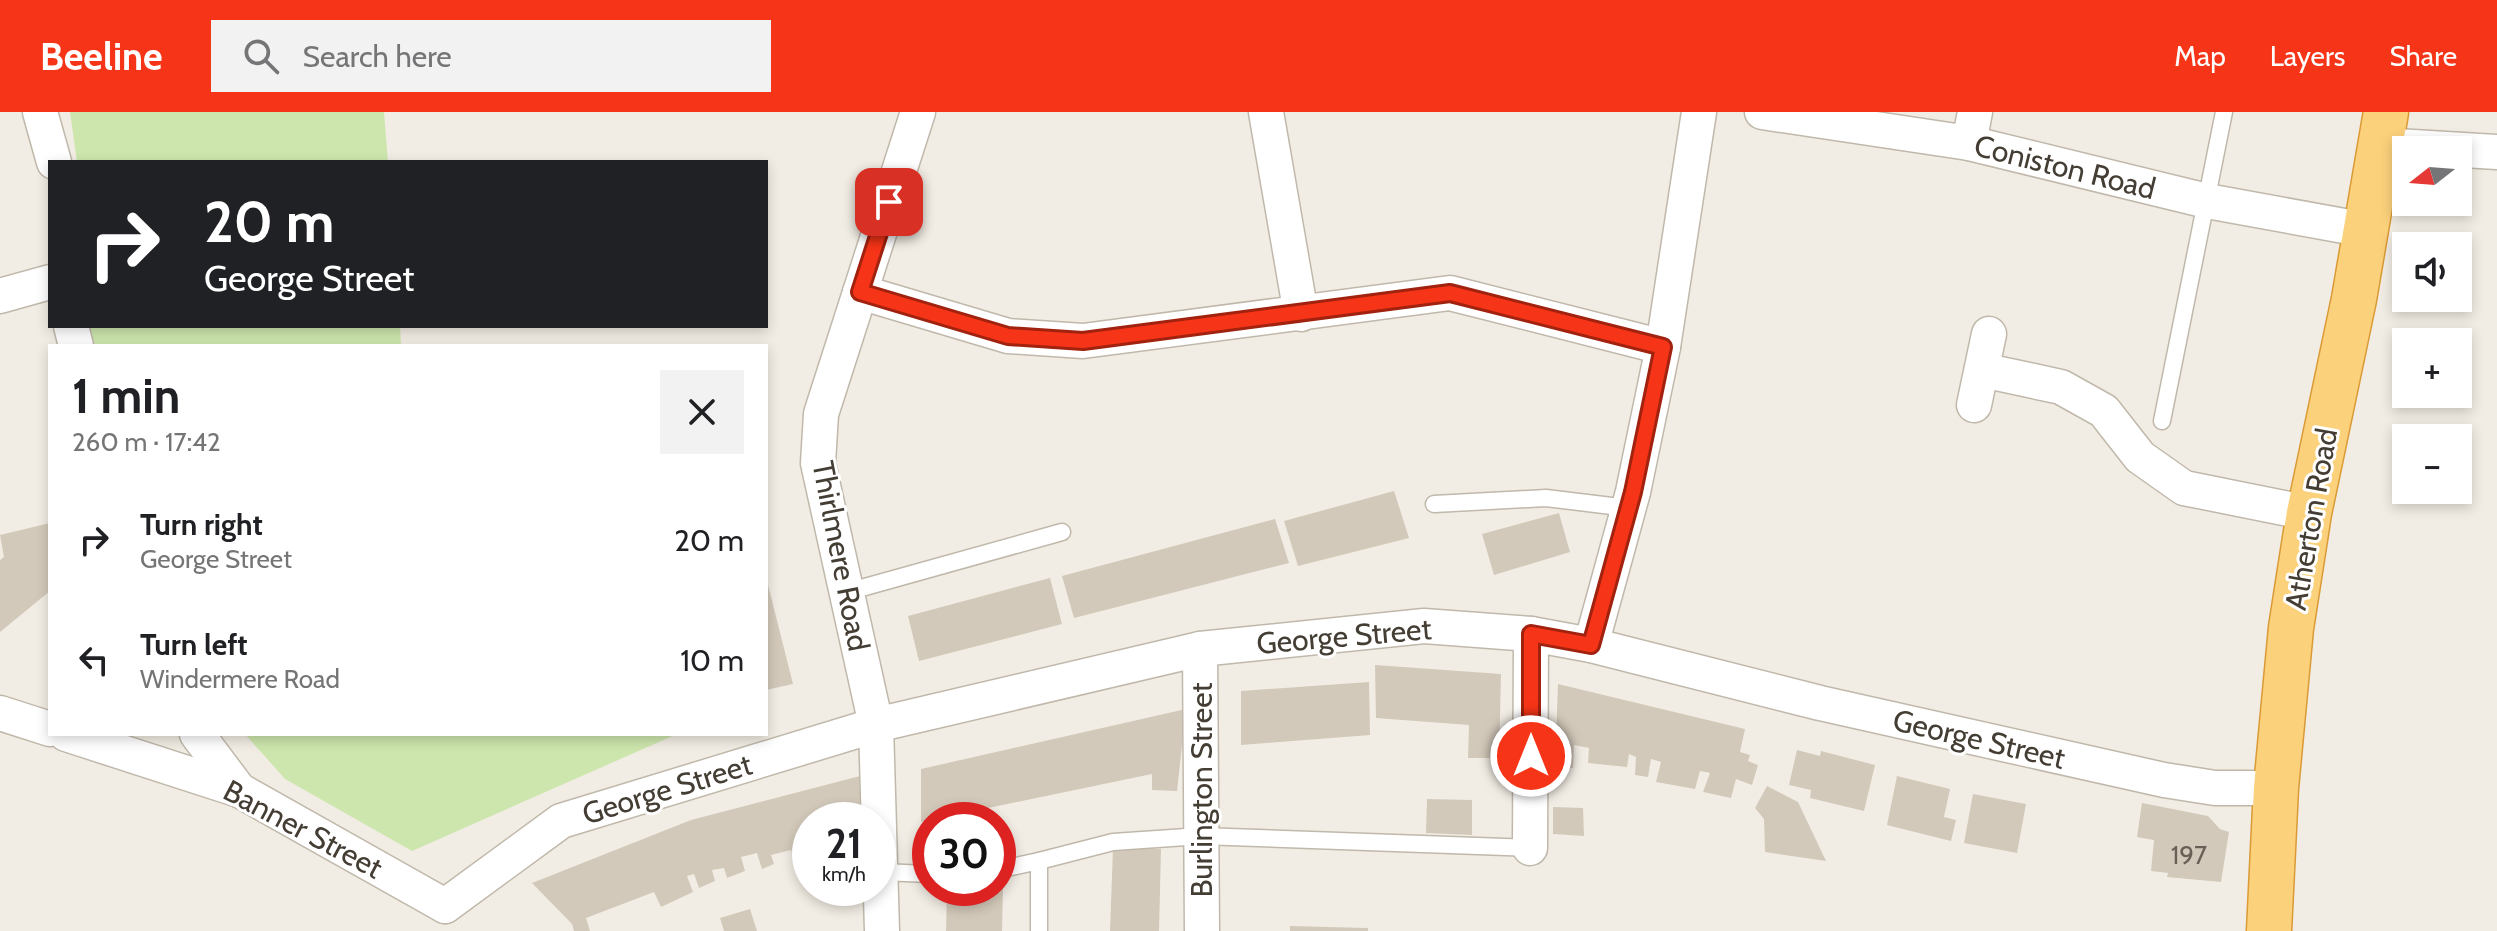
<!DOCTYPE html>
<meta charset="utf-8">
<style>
body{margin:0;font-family:Cabin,sans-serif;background:#f2f2f2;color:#202124;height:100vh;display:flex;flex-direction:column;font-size:30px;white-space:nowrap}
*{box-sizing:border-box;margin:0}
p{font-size:26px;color:#757577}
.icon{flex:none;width:44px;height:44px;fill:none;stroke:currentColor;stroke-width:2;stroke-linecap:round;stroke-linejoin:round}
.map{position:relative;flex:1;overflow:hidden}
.sheet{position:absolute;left:48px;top:232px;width:720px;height:392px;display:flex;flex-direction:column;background:#fff;border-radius:0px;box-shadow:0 4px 12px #0003}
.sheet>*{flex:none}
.banner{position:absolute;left:48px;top:48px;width:720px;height:168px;border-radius:0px;box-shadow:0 4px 12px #0003;background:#202124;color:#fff;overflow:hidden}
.needle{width:52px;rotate:253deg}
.buttons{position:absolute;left:2392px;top:24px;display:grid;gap:16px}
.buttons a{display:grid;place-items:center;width:80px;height:80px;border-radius:0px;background:#fff;box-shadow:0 4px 12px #0003;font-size:40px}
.speed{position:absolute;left:792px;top:690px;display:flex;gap:16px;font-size:40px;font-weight:700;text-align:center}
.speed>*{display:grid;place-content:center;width:104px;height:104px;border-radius:50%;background:#fff;box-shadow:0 4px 12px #0003;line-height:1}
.speed small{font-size:20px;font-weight:400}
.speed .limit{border:12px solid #d22;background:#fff;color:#111}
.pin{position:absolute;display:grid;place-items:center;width:68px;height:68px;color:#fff;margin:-34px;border-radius:16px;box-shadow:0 4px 12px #0006}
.me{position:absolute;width:88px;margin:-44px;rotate:0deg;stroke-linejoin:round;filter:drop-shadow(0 0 6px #0008)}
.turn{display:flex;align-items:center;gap:28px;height:168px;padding:0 24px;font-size:36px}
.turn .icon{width:104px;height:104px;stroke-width:2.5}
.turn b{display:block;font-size:56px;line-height:68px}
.round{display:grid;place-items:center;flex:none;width:84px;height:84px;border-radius:0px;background:#f2f2f2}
.summary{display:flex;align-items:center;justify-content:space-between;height:136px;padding:0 24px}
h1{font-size:48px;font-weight:700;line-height:60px}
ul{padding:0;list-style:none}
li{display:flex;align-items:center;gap:24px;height:120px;padding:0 24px}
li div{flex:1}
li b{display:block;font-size:30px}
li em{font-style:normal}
header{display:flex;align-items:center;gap:48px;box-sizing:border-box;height:112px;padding:0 40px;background:#f63417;color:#fff}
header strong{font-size:38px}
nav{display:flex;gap:44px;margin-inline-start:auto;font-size:28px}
.search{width:560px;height:72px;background:#f2f2f2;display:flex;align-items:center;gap:20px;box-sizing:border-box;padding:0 28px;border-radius:0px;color:#757577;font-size:30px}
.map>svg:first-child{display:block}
</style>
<header>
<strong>Beeline</strong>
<div class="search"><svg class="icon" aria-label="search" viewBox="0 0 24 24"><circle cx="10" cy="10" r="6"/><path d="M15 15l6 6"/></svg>Search here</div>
<nav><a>Map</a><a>Layers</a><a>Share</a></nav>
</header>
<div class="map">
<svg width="2497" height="819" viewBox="0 0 2497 819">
<rect width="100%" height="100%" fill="#f2ede4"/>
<g fill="#cde6ad">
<polygon points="70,0 384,0 388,50 77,50"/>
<polygon points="90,214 400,214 401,234 95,234"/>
<polygon points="245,622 677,622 412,739 285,667"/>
</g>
<g fill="#d3c9ba">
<polygon points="1394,379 1409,426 1298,454 1284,409"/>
<polygon points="1559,401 1570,440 1494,463 1482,422"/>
<polygon points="1275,407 1289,451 1074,506 1062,464"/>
<polygon points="50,411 50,479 0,520 0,448 4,445 0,423"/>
<polygon points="1050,466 1062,512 919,549 908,504"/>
<polygon points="767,469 793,572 766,578 766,470"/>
<polygon points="1375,553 1501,562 1499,646 1468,646 1469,613 1376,606"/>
<polygon points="1369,570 1370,623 1241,633 1241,579"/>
<polygon points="1558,572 1745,617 1740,640 1750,643 1748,649 1758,653 1752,673 1736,667 1731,686 1703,680 1710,661 1700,659 1695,677 1656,670 1661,650 1651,647 1648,665 1635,663 1636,645 1629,642 1627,655 1588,651 1589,636 1574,633 1573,656 1555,655"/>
<polygon points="1186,597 1177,679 1152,678 1152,662 921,710 921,657"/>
<polygon points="1797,638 1820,644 1821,639 1875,653 1864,699 1810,686 1811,678 1789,673"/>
<polygon points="860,664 862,708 810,708 810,731 806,732 810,746 795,749 791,738 771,743 774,752 762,757 757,741 741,745 745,759 727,766 724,756 712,758 715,769 699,776 694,762 687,764 693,780 661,795 654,780 586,806 590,819 574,819 572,812 532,771 691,708"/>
<polygon points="1897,664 1950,677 1944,705 1956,708 1951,729 1887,713"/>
<polygon points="1767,674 1798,690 1826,749 1765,740 1764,707 1755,696"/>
<polygon points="1973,682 2026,692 2017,741 1964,731"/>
<polygon points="1427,687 1472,688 1472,723 1426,721"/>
<polygon points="2142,691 2208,704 2220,717 2229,720 2221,770 2167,765 2168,761 2151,759 2154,728 2137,725"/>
<polygon points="1553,695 1583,696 1584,724 1553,722"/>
<polygon points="1113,736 1161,737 1159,819 1110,819"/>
<polygon points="947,776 1003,776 1002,819 946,819"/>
<polygon points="750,797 757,819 724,819 720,806"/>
<polygon points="1290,814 1368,816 1368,819 1290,819"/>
</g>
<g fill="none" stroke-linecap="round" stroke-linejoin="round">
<g stroke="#c0b8aa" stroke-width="19">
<g id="service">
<polyline points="2162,309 2224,0"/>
<polyline points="1434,392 1546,386 1628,396"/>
<polyline points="847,480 1062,420"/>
<polyline points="1039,749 1113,730 1201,724 1530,736"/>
<polyline points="998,758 1039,749 1039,819"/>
<polyline points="880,760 930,762"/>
</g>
</g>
<g stroke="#c0b8aa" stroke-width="37">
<g id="minor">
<polyline points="40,0 54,50"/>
<polyline points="1266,0 1301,202"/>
<polyline points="1762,0 1969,31 2207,89 2366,118"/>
<polyline points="1969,31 1975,0"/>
<polyline points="2380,33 2497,40"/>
<polyline points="860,180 1008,224 1083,229 1450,181 1663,235"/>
<polyline points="0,184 50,170"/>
<polyline points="71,214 76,234"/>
<polyline points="1982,258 2061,275 2104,299 2140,345 2184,376 2309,401"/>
<polyline points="1974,293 1989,222"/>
<polyline points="1591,533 1633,380 1663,235 1699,0"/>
<polyline points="1200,537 1202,819"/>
<polyline points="0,601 50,617"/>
<polyline points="66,622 239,678 445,794"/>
<polyline points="197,622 239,678"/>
<polyline points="1530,736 1531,522"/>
<polyline points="445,794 561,709 876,613 1200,537 1424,514 1531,522 1591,533 1820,591 2164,668 2215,676 2276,676"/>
<polyline points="882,819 876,613 818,351 821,302 918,0"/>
</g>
</g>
<g stroke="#da9a36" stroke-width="47">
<polyline id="trunk" points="2269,819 2276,676 2291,516 2309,401 2354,187 2386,0"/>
</g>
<use href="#service" stroke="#fff" stroke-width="16"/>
<use href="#minor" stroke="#fff" stroke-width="34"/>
<use href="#trunk" stroke="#fcd17c" stroke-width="44"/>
</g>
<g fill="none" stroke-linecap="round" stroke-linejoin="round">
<g stroke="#a0220f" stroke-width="20">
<polyline id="route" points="889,90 860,180 1008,224 1083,229 1450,181 1663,235 1633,380 1591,533 1531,522 1531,644"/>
</g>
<use href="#route" stroke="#f63417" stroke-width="14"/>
</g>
<g text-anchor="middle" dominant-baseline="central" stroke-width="6" stroke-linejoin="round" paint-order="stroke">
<g font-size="26" fill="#686056">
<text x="2189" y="743">197</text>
</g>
<g font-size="30" fill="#443d34" stroke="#fff">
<text transform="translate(2065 55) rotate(14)">Coniston Road</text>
<text transform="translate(2311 407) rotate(-80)">Atherton Road</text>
<text transform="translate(841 444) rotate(79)">Thirlmere Road</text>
<text transform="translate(1344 524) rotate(-5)">George Street</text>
<text transform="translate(1979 627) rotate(13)">George Street</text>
<text transform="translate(667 677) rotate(-17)">George Street</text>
<text transform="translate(1201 678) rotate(-90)">Burlington Street</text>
<text transform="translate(303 717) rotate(28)">Banner Street</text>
</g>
</g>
</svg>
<div class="buttons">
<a><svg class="needle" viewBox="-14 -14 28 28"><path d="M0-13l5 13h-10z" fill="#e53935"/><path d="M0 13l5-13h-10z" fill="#757577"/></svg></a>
<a><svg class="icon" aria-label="sound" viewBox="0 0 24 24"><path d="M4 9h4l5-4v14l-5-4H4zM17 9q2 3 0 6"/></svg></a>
<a>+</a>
<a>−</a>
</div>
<div class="speed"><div>21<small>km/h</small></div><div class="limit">30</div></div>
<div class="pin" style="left:889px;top:90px;background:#d93025"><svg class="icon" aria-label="arrive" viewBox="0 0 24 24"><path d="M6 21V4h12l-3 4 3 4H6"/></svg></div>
<svg class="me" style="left:1531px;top:644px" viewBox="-20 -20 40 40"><circle r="17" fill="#f63417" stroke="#fff" stroke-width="3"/><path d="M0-11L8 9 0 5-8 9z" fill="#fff"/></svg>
<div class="banner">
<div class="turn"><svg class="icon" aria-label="right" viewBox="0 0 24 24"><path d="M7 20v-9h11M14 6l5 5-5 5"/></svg><div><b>20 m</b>George Street</div></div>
</div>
<section class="sheet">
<div class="summary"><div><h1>1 min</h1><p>260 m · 17:42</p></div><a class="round"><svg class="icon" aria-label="close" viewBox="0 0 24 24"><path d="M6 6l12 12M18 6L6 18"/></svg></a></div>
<ul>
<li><svg class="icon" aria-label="right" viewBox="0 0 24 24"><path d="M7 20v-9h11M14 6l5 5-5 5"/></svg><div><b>Turn right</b><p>George Street</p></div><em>20 m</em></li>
<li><svg class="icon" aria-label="left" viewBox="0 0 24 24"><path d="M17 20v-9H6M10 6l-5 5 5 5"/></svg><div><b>Turn left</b><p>Windermere Road</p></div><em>10 m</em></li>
</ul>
</section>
</div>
